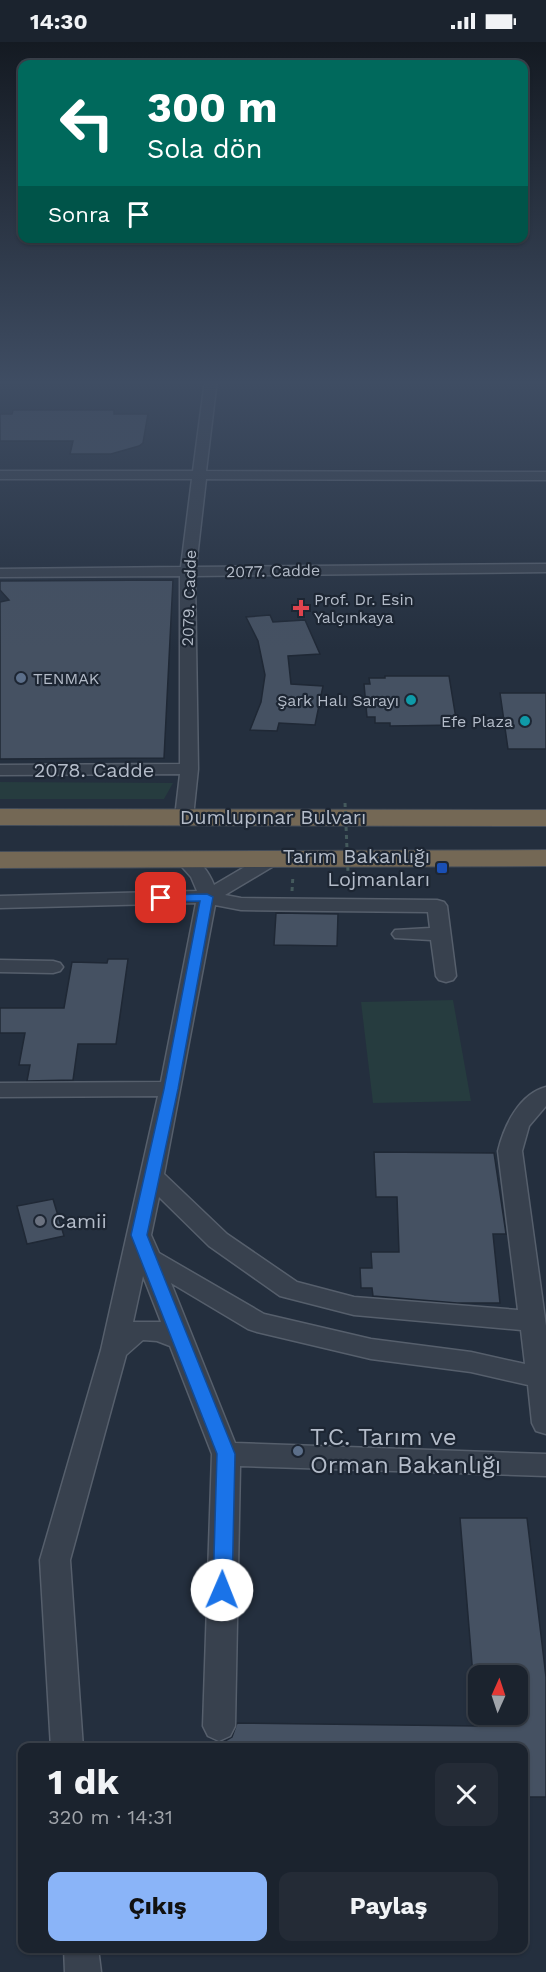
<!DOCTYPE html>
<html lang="tr">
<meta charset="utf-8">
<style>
body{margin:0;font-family:"Work Sans",sans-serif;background:#242b36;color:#f1f3f6;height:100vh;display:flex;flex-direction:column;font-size:22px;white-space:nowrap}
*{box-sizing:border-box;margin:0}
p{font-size:20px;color:#a0a4aa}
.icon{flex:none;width:33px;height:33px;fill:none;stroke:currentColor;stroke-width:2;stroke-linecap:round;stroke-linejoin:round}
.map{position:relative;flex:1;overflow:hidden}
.panel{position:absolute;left:18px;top:1701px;width:510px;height:210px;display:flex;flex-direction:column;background:#1b232e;border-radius:12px;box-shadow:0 2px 4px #0004,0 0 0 2px #39404a}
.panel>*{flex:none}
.hud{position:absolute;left:18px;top:18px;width:510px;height:183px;border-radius:12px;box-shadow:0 2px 4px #0004,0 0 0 2px #39404a;background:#00695c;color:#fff;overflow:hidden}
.needle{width:39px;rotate:3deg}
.buttons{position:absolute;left:468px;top:1623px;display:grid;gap:12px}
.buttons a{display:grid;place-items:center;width:60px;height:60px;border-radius:12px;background:#1b232e;box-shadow:0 2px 4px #0004,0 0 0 2px #39404a;font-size:30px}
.pin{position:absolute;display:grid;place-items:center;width:51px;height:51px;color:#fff;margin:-26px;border-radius:12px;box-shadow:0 3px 9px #0006}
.me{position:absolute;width:66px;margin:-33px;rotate:1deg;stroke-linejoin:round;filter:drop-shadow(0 0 4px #0008)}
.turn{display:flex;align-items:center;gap:21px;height:126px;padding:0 30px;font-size:27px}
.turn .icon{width:78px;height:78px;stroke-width:2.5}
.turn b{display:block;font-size:42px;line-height:51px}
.then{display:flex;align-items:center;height:57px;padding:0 30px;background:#0003;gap:12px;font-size:22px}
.round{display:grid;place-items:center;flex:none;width:63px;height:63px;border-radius:12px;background:#242b36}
.headline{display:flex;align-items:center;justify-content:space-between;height:102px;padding:0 30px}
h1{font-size:36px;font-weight:700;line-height:45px}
.cta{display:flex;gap:12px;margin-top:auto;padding:12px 30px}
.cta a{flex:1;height:69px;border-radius:12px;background:#8ab4f8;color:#111;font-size:24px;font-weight:700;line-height:69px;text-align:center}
.cta a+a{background:#242b36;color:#f1f3f6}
.status{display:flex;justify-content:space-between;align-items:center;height:42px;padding:0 30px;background:#1b232e;direction:ltr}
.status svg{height:16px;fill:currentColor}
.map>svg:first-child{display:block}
</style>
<div class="status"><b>14:30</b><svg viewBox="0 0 49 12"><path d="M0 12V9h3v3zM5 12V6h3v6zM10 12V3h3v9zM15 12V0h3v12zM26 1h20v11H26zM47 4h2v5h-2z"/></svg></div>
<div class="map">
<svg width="546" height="1930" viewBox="0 0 546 1930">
<rect width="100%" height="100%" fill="#242f3e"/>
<g fill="#263c3f">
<polygon points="0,740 173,741 164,757 0,757"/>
<polygon points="453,958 471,1059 373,1061 361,960"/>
</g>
<g fill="#455162" stroke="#1f2835" stroke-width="1.5">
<polygon points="13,368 114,368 114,372 148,372 143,401 139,404 111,412 70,412 73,399 0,399 0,372 12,372"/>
<polygon points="173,538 164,716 0,717 0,560 9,558 0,548 0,539"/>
<polygon points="270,573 273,580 305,578 320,612 288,614 291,642 323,644 315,683 279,681 277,689 250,688 261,660 265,633 258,599 246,575"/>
<polygon points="385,634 449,634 457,683 390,684 390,681 375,681 375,675 367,675 364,642 370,642 369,636 385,636"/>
<polygon points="500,651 546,651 546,707 508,707"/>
<polygon points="276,871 338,872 337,904 274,903"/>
<polygon points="108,917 128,917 116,1002 78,1002 73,1038 27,1039 30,1023 19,1023 25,991 0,991 0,966 64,966 72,920 107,921"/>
<polygon points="374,1110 494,1111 506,1192 493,1192 500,1261 457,1261 373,1254 372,1246 361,1246 360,1226 372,1226 371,1210 399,1210 397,1155 376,1155"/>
<polygon points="53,1157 64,1194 27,1202 17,1164"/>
<polygon points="460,1476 527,1476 546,1635 546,1755 524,1755 524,1706 225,1706 225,1699 232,1695 237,1681 477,1684 476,1672 518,1672 518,1634 473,1634"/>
</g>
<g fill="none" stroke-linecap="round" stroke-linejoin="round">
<g stroke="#565f6c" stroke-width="3">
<g id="minor">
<polygon points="205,338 217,338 206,429 546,430 546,438 206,437 196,525 546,522 546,530 195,534 198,727 193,775 190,779 178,779 175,775 180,732 0,733 0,723 180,722 180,534 0,535 0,527 181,525 192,437 0,437 0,429 193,429"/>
<path d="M 185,812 C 199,816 209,830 214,843 L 263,814 L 277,814 L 279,818 L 277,822 L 225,853 L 241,856 L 437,858 L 444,860 L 447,864 L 456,934 L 453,938 L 446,940 L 439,938 L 436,934 L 431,898 L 395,896 L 392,892 L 395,888 L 430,886 L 428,870 L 241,868 L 215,863 L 164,1132 L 227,1192 L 297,1240 L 354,1255 L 518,1268 L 498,1109 C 504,1084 519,1052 546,1045 L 546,1064 L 529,1084 L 522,1109 L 546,1284 L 546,1392 L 536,1389 L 532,1381 L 528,1343 L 471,1330 L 371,1317 L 257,1290 L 248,1287 L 171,1241 L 235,1401 L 546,1412 L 546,1434 L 240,1424 L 235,1684 L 230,1694 L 219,1699 L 208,1694 L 203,1684 L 212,1412 L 170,1304 L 157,1299 L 143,1298 L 126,1313 L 70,1518 L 83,1706 L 51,1706 L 40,1518 L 101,1308 L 158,1054 L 0,1055 L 0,1041 L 161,1040 L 196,861 L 0,866 L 0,854 L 197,849 L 191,835 L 176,818 L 178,814 ZM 159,1155 L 209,1204 L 280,1254 L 354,1273 L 521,1288 L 525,1322 L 471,1310 L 371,1297 L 264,1272 L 159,1211 L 151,1193 ZM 143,1234 L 161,1280 L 133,1280 Z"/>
<polygon points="0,918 53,919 60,921 63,925 60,929 53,931 0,930"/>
<polygon points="64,1906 98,1906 101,1930 65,1930"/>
</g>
</g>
<g stroke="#434c59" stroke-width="2">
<g id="highway">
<polygon points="0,767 546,768 546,784 0,783"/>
<polygon points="546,808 546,824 0,826 0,810"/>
</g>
</g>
<polyline stroke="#44595c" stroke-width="3" stroke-dasharray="4 4" stroke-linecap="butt" points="292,849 293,833"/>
<use href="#minor" fill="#38414e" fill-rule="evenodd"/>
<use href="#highway" fill="#746855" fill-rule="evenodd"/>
<polyline stroke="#44595c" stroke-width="3" stroke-dasharray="4 4" stroke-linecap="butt" points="345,761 348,830"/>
</g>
<linearGradient id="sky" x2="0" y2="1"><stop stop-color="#141a22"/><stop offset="0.56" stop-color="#3f4d63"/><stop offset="1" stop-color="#3f4d63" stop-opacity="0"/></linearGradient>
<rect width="546" height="608" fill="url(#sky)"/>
<polygon fill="#1a73e8" stroke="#114b97" stroke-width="1.5" points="207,852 213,855 178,1047 147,1193 235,1412 232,1548 229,1554 222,1556 216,1554 213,1548 217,1412 131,1193 164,1047 200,859 161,860 155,856 161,853"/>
<path fill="#e0444e" stroke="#1d2633" stroke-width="2" d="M298 557h6v6h6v6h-6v6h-6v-6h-6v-6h6z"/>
<g fill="#5c6f8a" stroke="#1d2633" stroke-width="2">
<circle cx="21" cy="636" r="6"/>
<circle cx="298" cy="1409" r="6"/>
</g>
<g fill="#0f9aa8" stroke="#1d2633" stroke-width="2">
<circle cx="411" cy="658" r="6"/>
<circle cx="525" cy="679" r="6"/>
</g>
<rect fill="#1a4fb4" stroke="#1d2633" stroke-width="2" x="436" y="820" width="12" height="12" rx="3"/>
<circle fill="#6b7280" stroke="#1d2633" stroke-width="2" cx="40" cy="1179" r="6"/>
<g text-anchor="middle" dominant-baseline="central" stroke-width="4.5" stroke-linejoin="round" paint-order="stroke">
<g font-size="16" fill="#b4bcc9" stroke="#1d2633">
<text transform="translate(273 529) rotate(-1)">2077. Cadde</text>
<text transform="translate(189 556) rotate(-88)">2079. Cadde</text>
</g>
<g font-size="16" fill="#b4bcc9" stroke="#1d2633" text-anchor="start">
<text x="314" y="557">Prof. Dr. Esin<tspan x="314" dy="18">Yalçınkaya</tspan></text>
<text x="33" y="636">TENMAK</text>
<text x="399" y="658" text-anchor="end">Şark Halı Sarayı</text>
<text x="513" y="679" text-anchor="end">Efe Plaza</text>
</g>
<g font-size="20" fill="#b4bcc9" stroke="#1d2633">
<text x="94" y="728">2078. Cadde</text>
<text x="273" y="775">Dumlupınar Bulvarı</text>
</g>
<g font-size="20" fill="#b4bcc9" stroke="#1d2633" text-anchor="end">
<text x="430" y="814">Tarım Bakanlığı<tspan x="430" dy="23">Lojmanları</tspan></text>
<text x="52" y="1179" text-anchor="start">Camii</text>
</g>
<g font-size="24" fill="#b4bcc9" stroke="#1d2633" text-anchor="start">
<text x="310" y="1395">T.C. Tarım ve<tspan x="310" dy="28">Orman Bakanlığı</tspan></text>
</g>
</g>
</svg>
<div class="buttons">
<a><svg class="needle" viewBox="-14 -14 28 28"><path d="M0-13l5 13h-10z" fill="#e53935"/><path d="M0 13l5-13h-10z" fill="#a0a4aa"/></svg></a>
</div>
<div class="pin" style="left:161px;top:856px;background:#d93025"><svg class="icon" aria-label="arrive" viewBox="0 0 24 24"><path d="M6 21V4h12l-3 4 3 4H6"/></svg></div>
<svg class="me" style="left:222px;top:1548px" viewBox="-20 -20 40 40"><circle r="19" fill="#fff"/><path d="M0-13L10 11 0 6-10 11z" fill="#1a73e8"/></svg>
<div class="hud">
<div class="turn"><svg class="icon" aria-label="left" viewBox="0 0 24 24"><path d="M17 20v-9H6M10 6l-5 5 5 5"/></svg><div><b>300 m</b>Sola dön</div></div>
<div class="then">Sonra<svg class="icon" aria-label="arrive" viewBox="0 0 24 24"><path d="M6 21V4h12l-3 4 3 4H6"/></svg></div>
</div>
<section class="panel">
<div class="headline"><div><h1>1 dk</h1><p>320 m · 14:31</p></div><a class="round"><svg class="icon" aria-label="close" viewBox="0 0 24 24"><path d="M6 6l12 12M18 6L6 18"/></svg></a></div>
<div class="cta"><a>Çıkış</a><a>Paylaş</a></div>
</section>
</div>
